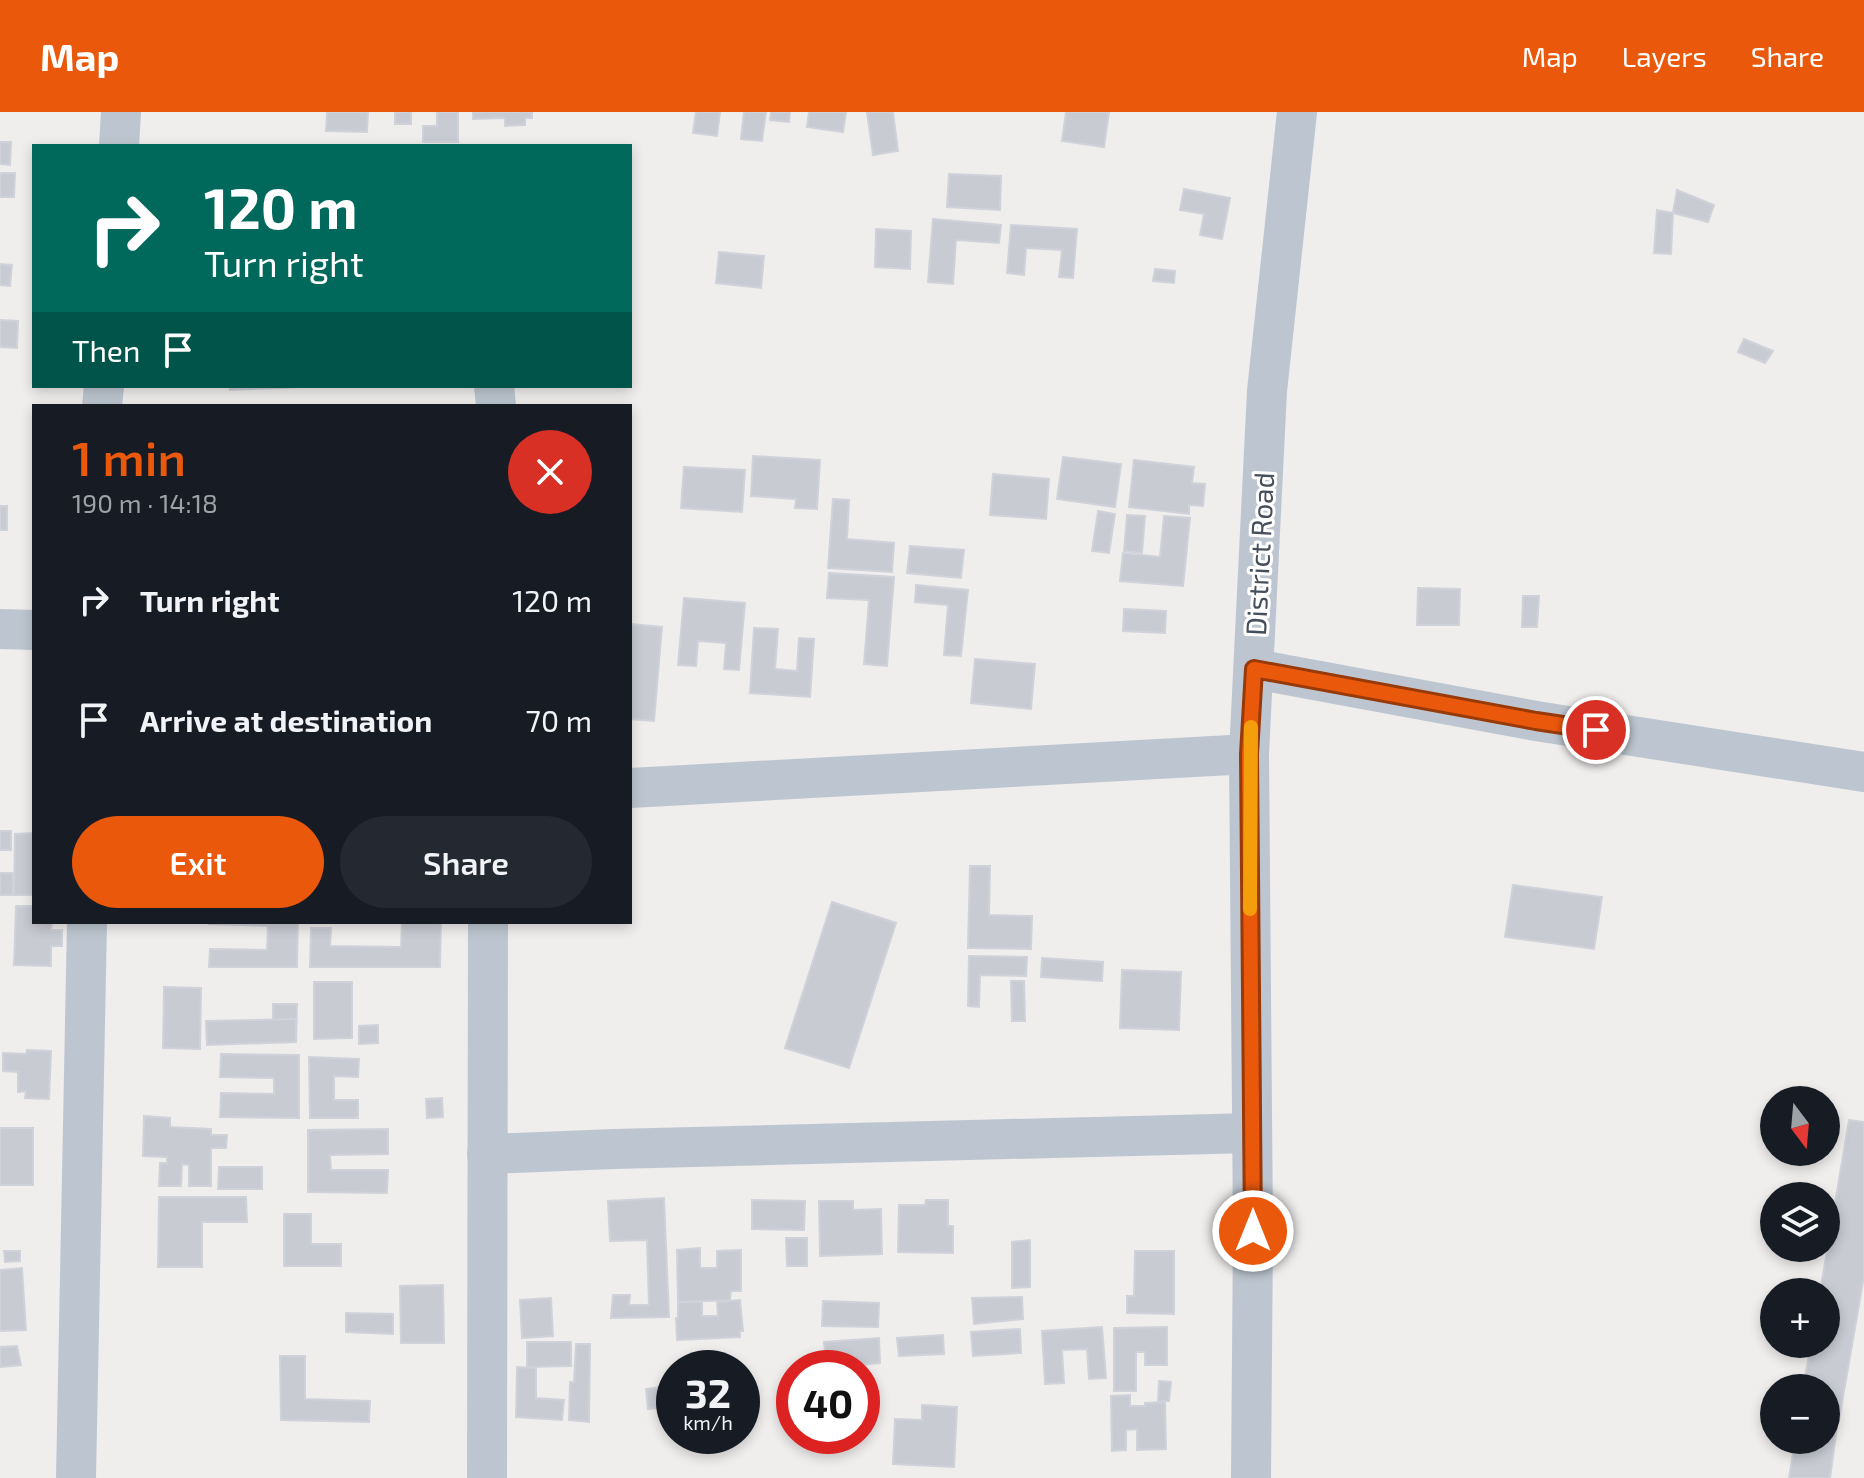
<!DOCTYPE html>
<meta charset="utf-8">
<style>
body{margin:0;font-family:"Exo 2",sans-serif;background:#242831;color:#f1f3f6;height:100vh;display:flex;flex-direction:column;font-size:30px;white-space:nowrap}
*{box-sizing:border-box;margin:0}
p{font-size:26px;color:#9ea1a6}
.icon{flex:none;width:44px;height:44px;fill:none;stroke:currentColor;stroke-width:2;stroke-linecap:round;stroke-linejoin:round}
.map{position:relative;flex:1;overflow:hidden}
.panel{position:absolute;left:32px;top:292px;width:600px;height:520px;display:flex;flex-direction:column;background:#171b24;border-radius:0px;box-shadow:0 4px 12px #0003}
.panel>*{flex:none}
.guide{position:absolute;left:32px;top:32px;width:600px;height:244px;border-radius:0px;box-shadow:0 4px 12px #0003;background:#00695c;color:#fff;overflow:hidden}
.needle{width:52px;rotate:164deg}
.controls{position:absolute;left:1760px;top:974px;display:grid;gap:16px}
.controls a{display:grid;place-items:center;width:80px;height:80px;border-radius:50%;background:#171b24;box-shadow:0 4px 12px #0003;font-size:40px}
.speed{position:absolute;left:656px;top:1238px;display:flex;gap:16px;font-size:40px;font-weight:700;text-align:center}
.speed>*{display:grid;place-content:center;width:104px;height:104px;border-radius:50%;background:#171b24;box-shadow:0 4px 12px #0003;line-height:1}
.speed small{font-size:20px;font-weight:400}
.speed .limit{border:12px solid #d22;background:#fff;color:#111}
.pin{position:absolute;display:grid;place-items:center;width:68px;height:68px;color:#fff;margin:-34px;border:4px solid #fff;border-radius:50%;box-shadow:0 2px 8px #0007}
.me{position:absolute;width:88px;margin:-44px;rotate:0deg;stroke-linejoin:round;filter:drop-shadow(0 0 6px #0008)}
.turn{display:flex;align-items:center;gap:28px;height:168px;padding:0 40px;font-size:36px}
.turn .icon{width:104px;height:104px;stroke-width:2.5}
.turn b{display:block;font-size:56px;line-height:68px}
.then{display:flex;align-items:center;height:76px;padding:0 40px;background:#0003;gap:16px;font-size:30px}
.round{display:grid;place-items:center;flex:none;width:84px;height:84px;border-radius:42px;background:#242831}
.overview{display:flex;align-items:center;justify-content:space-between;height:136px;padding:0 40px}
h1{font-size:48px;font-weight:600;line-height:60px;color:#ea580c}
.cta{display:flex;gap:16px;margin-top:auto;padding:16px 40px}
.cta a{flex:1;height:92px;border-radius:48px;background:#ea580c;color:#fff;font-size:32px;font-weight:600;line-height:92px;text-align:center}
.cta a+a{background:#242831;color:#f1f3f6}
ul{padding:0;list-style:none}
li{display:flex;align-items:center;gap:24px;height:120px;padding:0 40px}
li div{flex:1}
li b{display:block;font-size:30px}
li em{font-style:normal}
header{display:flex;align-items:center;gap:48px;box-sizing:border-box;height:112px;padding:0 40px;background:#ea580c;color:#fff}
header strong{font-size:38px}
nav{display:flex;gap:44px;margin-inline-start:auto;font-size:28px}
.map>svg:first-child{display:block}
</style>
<header>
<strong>Map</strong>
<nav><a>Map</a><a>Layers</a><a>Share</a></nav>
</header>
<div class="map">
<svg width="1864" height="1366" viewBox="0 0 1864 1366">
<rect width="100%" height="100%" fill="#f0eded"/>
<g fill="#c9cbd3" stroke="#d0d2d9" stroke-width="2">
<polygon points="327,0 368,0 367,20 326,19"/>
<rect x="395" y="0" width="16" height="12"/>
<polygon points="437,0 458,0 458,30 423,30 423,14 437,14"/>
<polygon points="473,0 532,0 532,6 525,6 525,13 505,14 505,6 473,7"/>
<polygon points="696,0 720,0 717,24 693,21"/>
<polygon points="744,0 766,0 762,29 741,27"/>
<polygon points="771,0 790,0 789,10 770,8"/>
<polygon points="809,0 846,0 843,20 807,15"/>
<polygon points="867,0 893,0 898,39 873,43"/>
<polygon points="1066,0 1109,0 1104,35 1062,29"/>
<polygon points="0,30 11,30 10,53 0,52"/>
<polygon points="0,61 15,61 14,85 0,85"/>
<polygon points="949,62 1001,64 1000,98 947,95"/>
<polygon points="1184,77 1230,86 1222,127 1200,123 1204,102 1180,98"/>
<polygon points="1677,78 1714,93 1708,110 1673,101"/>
<polygon points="1657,98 1673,101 1671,142 1654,141"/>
<polygon points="933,107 1001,113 999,131 956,128 953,172 928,170"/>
<polygon points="1011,113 1077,117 1073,166 1059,165 1062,138 1026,136 1024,163 1007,161"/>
<polygon points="876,117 911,119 910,157 875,155"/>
<polygon points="719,140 764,144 761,176 716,171"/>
<polygon points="0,152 12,153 10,174 0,173"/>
<polygon points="1155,157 1175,159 1174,171 1153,169"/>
<polygon points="0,208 18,209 17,236 0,235"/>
<polygon points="1744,227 1773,239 1765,251 1738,240"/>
<polygon points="229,274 327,274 230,278"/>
<polygon points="753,344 820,348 817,397 795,396 796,387 751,384"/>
<polygon points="1063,345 1121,352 1115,395 1057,387"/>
<polygon points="1134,348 1194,355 1192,371 1205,372 1203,394 1189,393 1189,402 1129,395"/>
<polygon points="684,355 745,358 742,400 681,396"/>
<polygon points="993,362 1049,367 1046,407 990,403"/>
<polygon points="833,387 849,388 847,427 894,431 892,460 828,456"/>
<rect x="0" y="394" width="7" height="24"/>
<polygon points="1098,399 1115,402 1109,441 1092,439"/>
<polygon points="1127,403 1145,404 1142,441 1124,439"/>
<polygon points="1164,404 1190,406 1183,474 1120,469 1123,441 1160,445"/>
<polygon points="910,434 964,438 961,466 907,461"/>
<polygon points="829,461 894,465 887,554 864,552 869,488 827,486"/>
<polygon points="916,473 968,478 961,544 944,543 948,493 915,490"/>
<polygon points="1418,476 1460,477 1459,513 1417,513"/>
<polygon points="1523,484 1539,484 1537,515 1522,515"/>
<polygon points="684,486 745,491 739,558 724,557 726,531 698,529 696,554 678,553"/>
<polygon points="1124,497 1166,499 1165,521 1123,519"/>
<polygon points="630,512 662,515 654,609 630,607"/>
<polygon points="754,516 778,517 775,557 797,559 799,526 814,527 810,585 750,581"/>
<polygon points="975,547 1035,552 1031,597 971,591"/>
<rect x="0" y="719" width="11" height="19"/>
<polygon points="34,721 34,783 14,783 15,722"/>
<polygon points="970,754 990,754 989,803 1032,804 1031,837 968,836"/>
<rect x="0" y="761" width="13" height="22"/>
<polygon points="1513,773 1602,785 1594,837 1505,825"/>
<polygon points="832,790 896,811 849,956 785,936"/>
<polygon points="16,794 34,794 34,810 52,810 51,818 62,818 62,834 51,834 51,854 14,853"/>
<polygon points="209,810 298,810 297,855 209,855 210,837 267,838 268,814 209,812"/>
<polygon points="402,810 441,810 440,855 310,855 311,816 331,816 330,834 401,835"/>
<polygon points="969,844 1027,845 1026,864 980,863 979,895 968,894"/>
<polygon points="1042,846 1103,850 1102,869 1041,865"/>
<polygon points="1122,858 1181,860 1179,918 1120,916"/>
<polygon points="1011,869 1024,869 1025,909 1012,909"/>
<polygon points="314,870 352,870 352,926 314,927"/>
<polygon points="164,875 201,876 200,937 163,936"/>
<polygon points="273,892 297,892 296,930 273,930"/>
<polygon points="296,907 296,930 207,933 206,909"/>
<polygon points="378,913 378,931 359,932 359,914"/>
<polygon points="27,938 51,939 49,987 25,986 26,979 18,980 18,960 3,959 3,941 26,942"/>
<polygon points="221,942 299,943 299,1006 220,1005 221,981 274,982 274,966 220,965"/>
<polygon points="309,945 359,947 358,965 334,964 334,988 358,988 358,1006 310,1006"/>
<polygon points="442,986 443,1005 427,1006 426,987"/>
<polygon points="144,1004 170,1006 170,1015 211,1017 211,1023 227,1023 226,1036 211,1036 211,1074 189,1074 189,1053 182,1052 181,1074 159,1074 160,1051 167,1051 167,1045 143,1044"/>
<polygon points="1849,1008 1864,1010 1864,1164 1839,1308 1826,1306 1826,1276 1803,1276 1811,1232 1826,1232 1826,1180 1820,1180"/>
<rect x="0" y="1016" width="33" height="57"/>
<polygon points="388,1017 388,1042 330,1043 331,1058 388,1058 387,1081 308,1080 308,1018"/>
<polygon points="219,1055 262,1055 262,1077 218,1077"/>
<polygon points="159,1085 246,1085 247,1110 202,1110 202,1155 158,1155"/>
<polygon points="664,1086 669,1205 611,1206 613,1183 630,1183 629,1193 649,1193 647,1128 610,1129 608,1089"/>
<polygon points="752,1088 805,1089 804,1118 752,1117"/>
<polygon points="926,1088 948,1088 948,1114 953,1114 953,1141 898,1140 899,1093 925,1093"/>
<polygon points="819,1089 853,1089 853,1098 881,1097 882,1142 820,1144"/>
<polygon points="284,1102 311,1102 311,1132 341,1132 341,1154 284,1154"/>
<polygon points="786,1126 807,1126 807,1154 787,1154"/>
<polygon points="1030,1128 1030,1175 1012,1176 1012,1130"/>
<polygon points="700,1136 700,1156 717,1156 717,1139 741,1138 741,1179 731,1179 730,1188 678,1190 677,1138"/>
<polygon points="4,1139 20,1139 20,1149 5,1150"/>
<polygon points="1135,1139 1174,1139 1174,1202 1127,1201 1127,1184 1134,1184"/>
<polygon points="22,1156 26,1218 0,1219 0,1158"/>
<polygon points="443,1173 444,1231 401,1231 400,1174"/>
<polygon points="1022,1185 1023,1207 974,1212 972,1186"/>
<polygon points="551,1186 553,1224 522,1226 520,1188"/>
<polygon points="740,1188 743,1219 740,1219 740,1225 677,1228 676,1206 678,1206 678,1190 702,1190 702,1204 718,1204 717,1190"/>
<polygon points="823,1189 879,1191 878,1215 822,1214"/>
<polygon points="346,1201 393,1202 393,1222 346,1220"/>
<polygon points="1102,1215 1106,1266 1089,1267 1087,1237 1062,1238 1064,1271 1045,1272 1042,1219"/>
<polygon points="1167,1215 1167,1253 1145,1253 1145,1240 1136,1240 1136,1279 1114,1279 1114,1216"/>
<polygon points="1020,1217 1021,1241 973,1244 971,1220"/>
<polygon points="943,1223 944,1242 899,1244 897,1226"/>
<polygon points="879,1226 880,1251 827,1256 824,1230"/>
<polygon points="527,1230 571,1230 571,1254 527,1255"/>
<polygon points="576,1232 590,1232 589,1310 569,1308 570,1270 574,1270"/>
<polygon points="17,1234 21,1253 0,1255 0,1235"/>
<polygon points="280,1244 305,1244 305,1287 370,1289 369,1310 281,1308"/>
<polygon points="517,1255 536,1256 536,1286 564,1288 562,1308 516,1305"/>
<polygon points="1159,1269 1171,1270 1169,1289 1158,1289"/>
<polygon points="668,1274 669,1295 648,1297 646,1277"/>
<polygon points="1130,1283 1130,1294 1145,1294 1145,1291 1165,1290 1166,1337 1137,1338 1137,1317 1126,1318 1126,1338 1112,1339 1111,1284"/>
<polygon points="922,1293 957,1295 954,1355 893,1352 895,1307 922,1308"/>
<polygon points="1826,1313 1837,1315 1830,1366 1789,1366 1795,1328 1826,1328"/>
</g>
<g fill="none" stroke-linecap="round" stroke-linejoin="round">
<g stroke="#bdc6d0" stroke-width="40">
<polyline points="119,34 121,0"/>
<polyline points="494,274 496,294"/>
<polyline points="102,294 104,274"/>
<polyline points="0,517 34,518"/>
<polyline points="1254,557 1536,609 1864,660"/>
<polyline points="630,676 1249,642"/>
<polyline points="487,1042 614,1037 1252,1021"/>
<polyline points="76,1366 87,810"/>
<polyline points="487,1366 488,810"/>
<polyline points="1251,1366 1253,1119 1249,642 1267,279 1297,0"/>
</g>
</g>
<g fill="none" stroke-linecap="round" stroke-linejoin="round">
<g stroke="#983908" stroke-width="20">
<polyline id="route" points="1253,1119 1249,642 1254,557 1536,609 1596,618"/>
</g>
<use href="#route" stroke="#ea580c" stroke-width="14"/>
<polyline stroke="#f59e0b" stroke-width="14" points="1250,797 1251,615"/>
</g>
<g text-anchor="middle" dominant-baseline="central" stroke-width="6" stroke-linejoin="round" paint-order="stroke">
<g font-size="28" fill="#454e5b" stroke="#fff">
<text transform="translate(1259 442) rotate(-87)">District Road</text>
</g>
</g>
</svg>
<div class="controls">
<a><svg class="needle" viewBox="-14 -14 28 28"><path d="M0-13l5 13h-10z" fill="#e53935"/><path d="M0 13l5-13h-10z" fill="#9ea1a6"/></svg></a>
<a><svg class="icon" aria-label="layers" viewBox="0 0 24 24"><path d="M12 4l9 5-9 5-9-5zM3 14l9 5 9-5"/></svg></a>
<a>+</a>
<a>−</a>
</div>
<div class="speed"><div>32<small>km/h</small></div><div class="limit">40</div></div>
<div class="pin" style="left:1596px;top:618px;background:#d93025"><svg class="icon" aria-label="arrive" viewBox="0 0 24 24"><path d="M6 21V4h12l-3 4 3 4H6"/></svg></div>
<svg class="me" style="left:1253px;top:1119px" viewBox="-20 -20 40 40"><circle r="17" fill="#ea580c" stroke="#fff" stroke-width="3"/><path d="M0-11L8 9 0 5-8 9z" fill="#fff"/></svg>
<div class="guide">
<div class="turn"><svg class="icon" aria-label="right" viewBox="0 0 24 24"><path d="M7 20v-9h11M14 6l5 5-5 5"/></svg><div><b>120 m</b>Turn right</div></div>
<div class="then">Then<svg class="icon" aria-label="arrive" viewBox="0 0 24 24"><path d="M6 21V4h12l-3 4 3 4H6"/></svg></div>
</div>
<section class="panel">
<div class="overview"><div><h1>1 min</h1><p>190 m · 14:18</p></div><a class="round" style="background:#d93025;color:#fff"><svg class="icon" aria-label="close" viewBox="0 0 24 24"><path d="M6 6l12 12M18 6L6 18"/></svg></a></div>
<ul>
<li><svg class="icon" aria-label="right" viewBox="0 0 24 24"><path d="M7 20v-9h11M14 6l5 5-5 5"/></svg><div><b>Turn right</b></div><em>120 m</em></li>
<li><svg class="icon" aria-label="arrive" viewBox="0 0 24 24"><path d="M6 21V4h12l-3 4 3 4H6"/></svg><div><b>Arrive at destination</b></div><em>70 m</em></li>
</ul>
<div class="cta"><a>Exit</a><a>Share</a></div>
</section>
</div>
